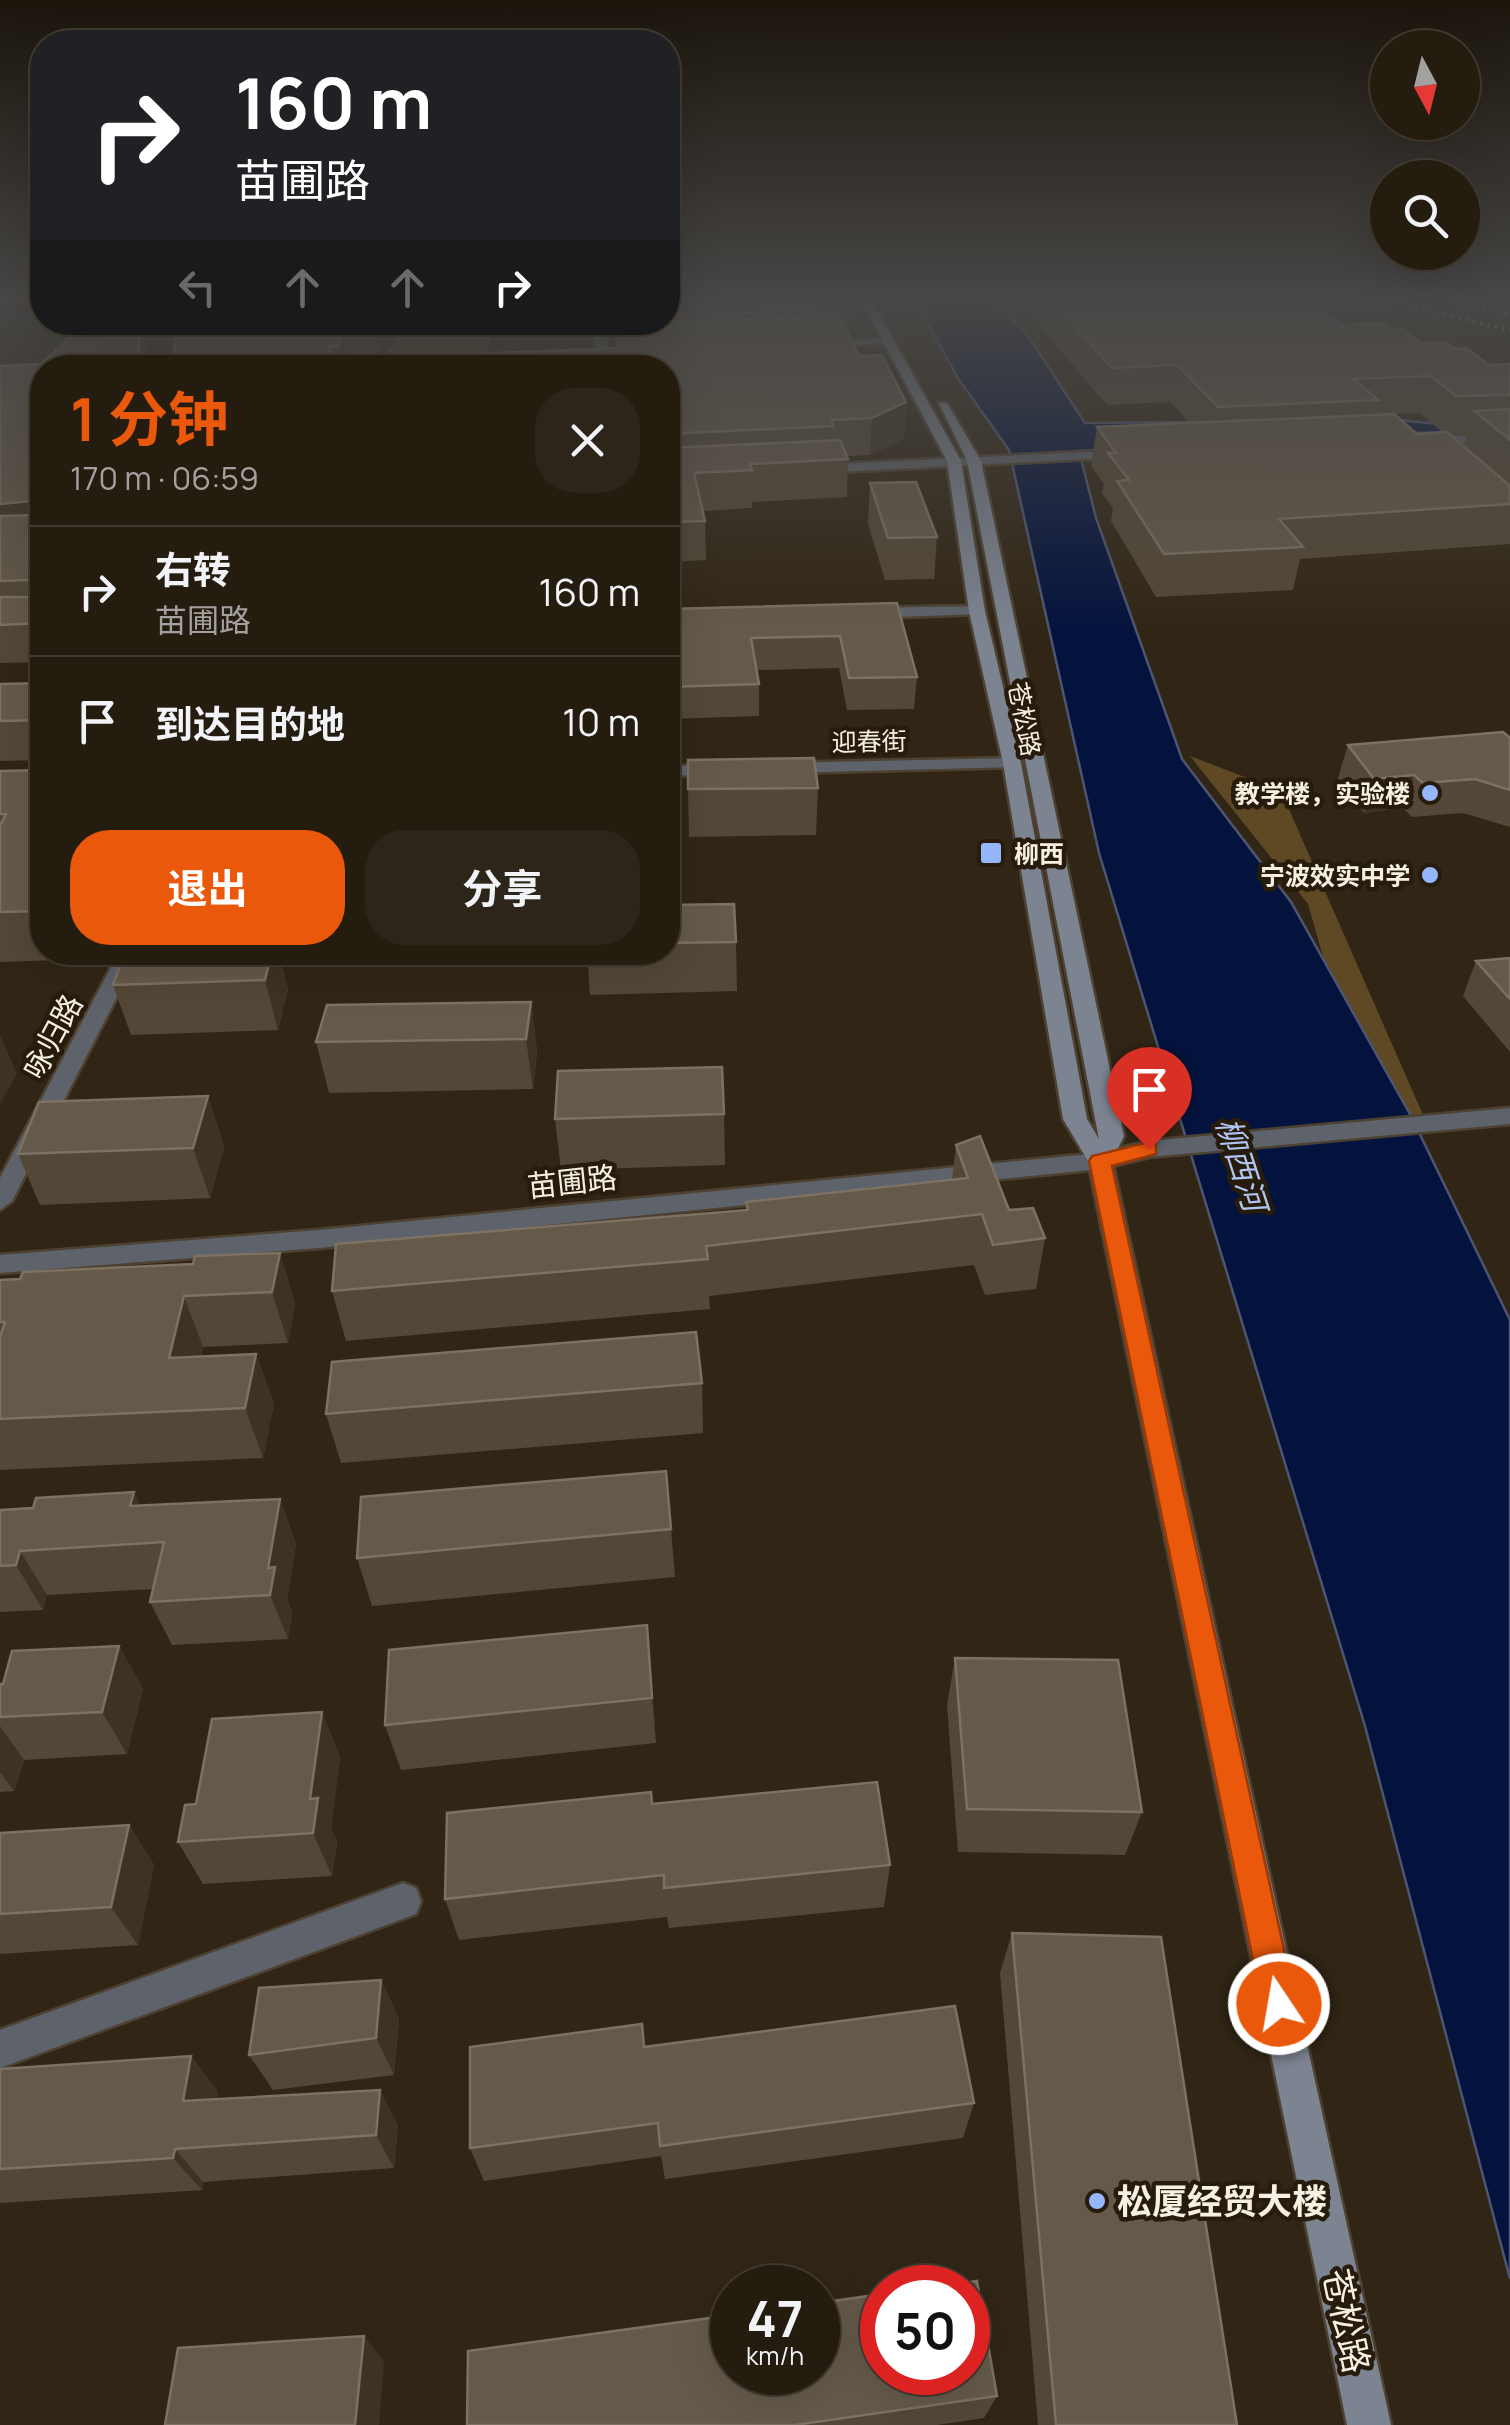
<!DOCTYPE html>
<html lang="zh">
<meta charset="utf-8">
<style>
body{margin:0;font-family:Manrope,"Noto Sans SC",sans-serif;background:#2d2519;color:#f1f3f6;height:100vh;display:flex;flex-direction:column;font-size:38px;white-space:nowrap}
*{box-sizing:border-box;margin:0}
p{font-size:32px;color:#a3a19f}
.icon{flex:none;width:55px;height:55px;fill:none;stroke:currentColor;stroke-width:2;stroke-linecap:round;stroke-linejoin:round}
.map{position:relative;flex:1;overflow:hidden}
.drawer{position:absolute;left:30px;top:355px;width:650px;height:610px;display:flex;flex-direction:column;background:#251c10;border-radius:40px;box-shadow:0 10px 40px #0002,0 0 0 2px #423a30}
.drawer>*{flex:none}
.hud{position:absolute;left:30px;top:30px;width:650px;height:305px;border-radius:40px;box-shadow:0 10px 40px #0002,0 0 0 2px #423a30;background:#202124;color:#fff;overflow:hidden}
.needle{width:65px;rotate:173deg}
.tools{position:absolute;left:1370px;top:30px;display:grid;gap:20px}
.tools a{display:grid;place-items:center;width:110px;height:110px;border-radius:50%;background:#251c10;box-shadow:0 10px 40px #0002,0 0 0 2px #423a30;font-size:50px}
.speed{position:absolute;left:710px;top:2265px;display:flex;gap:20px;font-size:50px;font-weight:700;text-align:center}
.speed>*{display:grid;place-content:center;width:130px;height:130px;border-radius:50%;background:#251c10;box-shadow:0 10px 40px #0002,0 0 0 2px #423a30;line-height:1}
.speed small{font-size:25px;font-weight:400}
.speed .limit{border:15px solid #d22;background:#fff;color:#111}
.pin{position:absolute;display:grid;place-items:center;width:85px;height:85px;color:#fff;margin:-102px -42px;border-radius:50% 50% 50% 0;rotate:-45deg;box-shadow:0 0 10px #0007}
.pin .icon{rotate:45deg}
.me{position:absolute;width:110px;margin:-55px;rotate:348deg;stroke-linejoin:round;filter:drop-shadow(0 0 8px #0008)}
.turn{display:flex;align-items:center;gap:35px;height:210px;padding:0 40px;font-size:45px}
.turn .icon{width:130px;height:130px;stroke-width:2.5}
.turn b{display:block;font-size:70px;line-height:85px}
.lanes{display:flex;align-items:center;height:95px;padding:0 40px;background:#0003;justify-content:center;gap:50px;direction:ltr}
.lanes .off{opacity:.35}
.round{display:grid;place-items:center;flex:none;width:105px;height:105px;border-radius:40px;background:#2d2519}
.head{display:flex;align-items:center;justify-content:space-between;height:170px;padding:0 40px}
h1{font-size:60px;font-weight:700;line-height:75px;color:#ea580c}
.action{display:flex;gap:20px;margin-top:auto;padding:20px 40px}
.action a{flex:1;height:115px;border-radius:40px;background:#ea580c;color:#fff;font-size:40px;font-weight:700;line-height:115px;text-align:center}
.action a+a{background:#2d2519;color:#f1f3f6}
ul{padding:0;list-style:none}
li{display:flex;align-items:center;gap:30px;height:130px;padding:0 40px;border-top:2px solid #423a30}
li div{flex:1}
li b{display:block;font-size:38px}
li em{font-style:normal}
.map>svg:first-child{display:block}
</style>
<div class="map">
<svg width="1510" height="2425" viewBox="0 0 1510 2425">
<rect width="100%" height="100%" fill="#312615"/>
<g fill="#5f4925">
<polygon points="450,323 494,323 483,367 350,368 381,362 400,333"/>
<polygon points="1190,756 1281,791 1427,1124 1372,1129 1308,904"/>
</g>
<polygon fill="#04133e" stroke="#4d5570" stroke-width="2.5" points="923,296 991,296 1028,336 1085,423 1398,420 1510,431 1308,435 1079,451 1096,518 1182,759 1291,902 1411,1116 1510,1320 1510,2279 1365,1726 1099,853 1009,450 958,378 915,300"/>
<g fill="none" stroke-linecap="round" stroke-linejoin="round">
<g stroke="#4d4232" stroke-width="5">
<g id="street">
<polygon points="594,322 605,322 609,368 597,368"/>
<polygon points="890,338 894,343 820,346 814,343"/>
<polygon points="1510,435 1510,443 1420,444 1414,440 1420,436"/>
<polygon points="1125,450 1132,454 1130,457 816,473 809,469 816,465"/>
<polygon points="977,606 985,611 982,614 867,618 859,613 867,608"/>
<polygon points="1012,758 1018,759 1018,767 782,773 773,768 782,763"/>
<polygon points="722,765 728,766 728,774 668,776 668,766"/>
<polygon points="119,952 140,952 12,1201 0,1210 0,1178"/>
<polygon points="1510,1108 1510,1124 1149,1157 1100,1169 319,1248 0,1273 0,1255 319,1230 1100,1153 1149,1141"/>
<polygon points="403,1883 416,1888 421,1901 416,1914 0,2068 0,2030"/>
</g>
</g>
<g stroke="#4d4232" stroke-width="5">
<polygon id="secondary" points="859,296 869,296 961,461 985,611 1021,763 1087,1119 1099,1139 967,461 939,403 947,403 981,461 1124,1136 1112,1161 1391,2425 1347,2425 1088,1161 1063,1119 1003,763 969,611 947,461"/>
</g>
<use href="#street" fill="#5e636b" fill-rule="evenodd"/>
<use href="#secondary" fill="#7d8491" fill-rule="evenodd"/>
<g stroke="#afa79a" stroke-width="4" stroke-dasharray="2.5 5" stroke-linecap="butt">
<polyline points="1371,296 1510,330"/>
<polyline points="1439,296 1510,315"/>
</g>
</g>
<g fill="#534837" fill-rule="evenodd">
<polygon points="668,296 850,303 849,328 845,328 859,356 906,402 904,439 870,455 847,456 848,459 847,497 752,502 752,508 702,511 705,521 706,560 668,562 668,368 467,365 617,348 612,322 668,322"/>
<path d="M 1014,296 L 1263,296 L 1272,304 L 1311,309 L 1342,325 L 1390,329 L 1421,343 L 1455,349 L 1489,365 L 1510,364 L 1510,544 L 1300,559 L 1293,590 L 1156,597 L 1111,521 L 1113,508 L 1102,493 L 1104,484 L 1091,466 L 1097,427 L 1190,423 L 1170,402 L 1107,405 ZM 1420,413 L 1443,433 L 1417,434 L 1394,414 ZM 1449,434 L 1467,434 L 1463,446 Z"/>
<polygon points="87,322 140,322 147,349 147,368 42,368 42,662 0,663 0,366 41,364"/>
<polygon points="384,322 378,361 347,362 346,368 172,368"/>
<polygon points="870,483 937,537 934,579 885,580 868,524"/>
<polygon points="897,603 917,677 914,709 847,710 839,668 757,670 759,684 759,716 668,719 668,609"/>
<polygon points="42,683 42,760 0,761 0,684"/>
<polygon points="1510,738 1510,827 1463,813 1412,817 1403,808 1364,813 1338,778 1348,745"/>
<polygon points="42,770 42,952 63,952 60,960 0,962 0,771"/>
<polygon points="818,788 816,835 689,837 688,789"/>
<polygon points="668,905 736,942 737,991 590,995 587,952 668,952"/>
<polygon points="279,952 288,990 278,1030 131,1035 113,985"/>
<polygon points="1510,958 1510,1052 1463,996 1476,961"/>
<polygon points="531,1002 537,1052 533,1089 329,1093 316,1042"/>
<polygon points="208,1096 224,1147 210,1198 40,1205 18,1154"/>
<polygon points="724,1114 725,1165 561,1170 555,1119"/>
<polygon points="956,1145 1009,1210 1045,1238 1036,1289 985,1295 974,1265 709,1296 710,1309 346,1341 332,1291 746,1210 746,1202 952,1180"/>
<polygon points="280,1253 295,1304 288,1343 203,1347 201,1356 256,1354 274,1404 263,1458 0,1470 0,1280 193,1264"/>
<polygon points="702,1383 703,1433 341,1463 326,1414"/>
<polygon points="134,1492 140,1506 280,1499 296,1544 287,1599 292,1612 288,1639 172,1645 150,1602 153,1589 47,1595 43,1610 0,1612 0,1510 33,1508"/>
<polygon points="671,1529 675,1577 372,1606 357,1558"/>
<polygon points="647,1625 656,1743 401,1770 385,1725"/>
<polygon points="119,1646 143,1689 127,1754 24,1760 14,1791 0,1792 0,1684"/>
<polygon points="955,1658 1142,1812 1125,1855 958,1852 947,1705"/>
<polygon points="322,1712 340,1758 331,1828 337,1842 332,1876 203,1884 178,1842 196,1804"/>
<polygon points="653,1804 890,1865 884,1907 669,1928 667,1917 459,1940 445,1899"/>
<polygon points="129,1825 154,1865 138,1945 0,1954 0,1833"/>
<polygon points="1012,1933 1237,2425 1038,2425 1000,1973"/>
<polygon points="381,1980 399,2019 394,2075 273,2090 249,2055"/>
<polygon points="646,2047 974,2103 963,2138 665,2179 661,2156 484,2181 470,2148"/>
<polygon points="191,2056 218,2092 217,2099 398,2125 394,2168 203,2182 202,2190 0,2203 0,2069"/>
<polygon points="997,2396 984,2418 937,2425 467,2425"/>
</g>
<g fill="#3e3322">
<polygon points="139,322 147,349 147,368 139,368"/>
<polygon points="374,322 384,322 378,361 373,330"/>
<polygon points="342,331 347,362 346,368 343,368 339,346"/>
<polygon points="330,347 334,368 326,368"/>
<polygon points="906,402 904,439 870,455 872,418"/>
<polygon points="31,501 42,526 42,579 0,540 0,504"/>
<polygon points="1414,775 1403,808 1364,813 1374,779"/>
<polygon points="272,952 279,952 288,990 278,1030 265,980"/>
<polygon points="531,1002 537,1052 533,1089 526,1039"/>
<polygon points="0,1035 17,1074 0,1104"/>
<polygon points="208,1096 224,1147 210,1198 193,1148"/>
<polygon points="280,1253 295,1304 288,1343 272,1292"/>
<polygon points="184,1296 203,1347 190,1408 169,1358"/>
<polygon points="256,1354 274,1404 263,1458 245,1408"/>
<polygon points="134,1492 155,1537 130,1506"/>
<polygon points="280,1499 296,1544 287,1599 292,1612 288,1639 270,1595 268,1568"/>
<polygon points="20,1551 47,1595 43,1610 16,1565"/>
<polygon points="647,1625 651,1672 656,1743 652,1698"/>
<polygon points="119,1646 143,1689 127,1754 102,1712"/>
<polygon points="322,1712 340,1758 331,1828 337,1842 332,1876 313,1833 310,1799"/>
<polygon points="0,1726 24,1760 14,1791 0,1772"/>
<polygon points="129,1825 154,1865 138,1945 111,1907"/>
<polygon points="381,1980 399,2019 394,2075 376,2038"/>
<polygon points="191,2056 218,2092 211,2136 183,2101"/>
<polygon points="380,2090 398,2125 394,2168 376,2135"/>
<polygon points="175,2149 203,2182 202,2190 173,2158"/>
<polygon points="364,2336 384,2361 379,2425 355,2425"/>
</g>
<g fill="#655a4a" stroke="#7c7162" stroke-width="2.5">
<polygon points="668,296 846,296 850,303 833,304 835,309 668,316"/>
<polygon points="1047,296 1263,296 1272,304 1304,303 1311,309 1322,308 1342,325 1383,323 1390,329 1402,329 1421,343 1446,342 1455,349 1467,348 1489,365 1510,364 1510,395 1456,396 1430,376 1353,379 1378,400 1218,407 1177,365 1112,368"/>
<polygon points="839,316 859,356 882,355 906,402 872,418 831,420 833,426 668,434 668,368 409,368 467,365 467,354 619,348 616,324"/>
<polygon points="87,322 139,322 139,368 42,368 42,526 30,545 42,545 42,623 0,625 0,597 30,597 34,584 30,580 0,581 0,516 33,515 31,501 0,504 0,366 41,364"/>
<polygon points="178,322 374,322 373,330 342,331 339,346 330,347 326,368 172,368"/>
<polygon points="1510,409 1510,440 1474,411"/>
<polygon points="1394,414 1417,434 1447,432 1510,486 1510,504 1279,519 1303,547 1164,554 1117,481 1129,480 1108,453 1116,453 1097,427"/>
<polygon points="840,440 848,459 750,464 752,470 694,473 705,521 668,522 668,448"/>
<polygon points="916,482 937,537 888,538 870,483"/>
<polygon points="897,603 917,677 849,678 840,636 751,638 759,684 668,687 668,609"/>
<polygon points="42,683 42,720 0,721 0,684"/>
<polygon points="1503,732 1510,738 1510,790 1475,779 1423,783 1414,775 1374,779 1348,745"/>
<polygon points="814,758 818,788 688,789 688,760"/>
<polygon points="42,770 42,909 41,911 0,912 0,826 6,814 0,814 0,771"/>
<polygon points="734,904 736,942 668,943 668,905"/>
<polygon points="125,952 272,952 265,980 113,985"/>
<polygon points="1510,958 1510,999 1476,961"/>
<polygon points="531,1002 526,1039 316,1042 327,1005"/>
<polygon points="722,1067 724,1114 555,1119 558,1071"/>
<polygon points="208,1096 193,1148 18,1154 39,1102"/>
<polygon points="980,1136 1009,1210 1033,1208 1045,1238 993,1245 982,1214 706,1246 708,1259 332,1291 336,1244 748,1210 746,1202 968,1178 956,1145"/>
<polygon points="280,1253 272,1292 184,1296 169,1358 256,1354 245,1408 0,1419 0,1337 5,1322 0,1322 0,1280 20,1279 23,1272 193,1264 195,1256"/>
<polygon points="696,1332 702,1383 326,1414 332,1362"/>
<polygon points="666,1471 671,1529 357,1558 361,1497"/>
<polygon points="134,1492 130,1506 280,1499 268,1568 275,1567 270,1595 150,1602 164,1542 20,1551 16,1565 0,1566 0,1510 33,1508 36,1498"/>
<polygon points="647,1625 652,1698 385,1725 389,1650"/>
<polygon points="119,1646 102,1712 0,1717 0,1684 3,1684 12,1651"/>
<polygon points="955,1658 1118,1660 1142,1812 967,1809"/>
<polygon points="322,1712 310,1799 318,1798 313,1833 178,1842 185,1805 196,1804 212,1719"/>
<polygon points="877,1782 890,1865 664,1888 664,1875 445,1899 447,1813 651,1792 652,1804"/>
<polygon points="129,1825 111,1907 0,1914 0,1833"/>
<polygon points="1012,1933 1161,1937 1237,2425 1056,2425"/>
<polygon points="381,1980 376,2038 249,2055 259,1988"/>
<polygon points="955,2006 974,2103 660,2146 658,2123 470,2148 470,2047 642,2024 644,2047"/>
<polygon points="191,2056 183,2101 380,2090 376,2135 175,2149 173,2158 0,2169 0,2069"/>
<polygon points="977,2281 997,2396 795,2425 467,2425 468,2351 732,2315 732,2372 818,2372 818,2303 882,2294 882,2372 968,2372 968,2288 932,2288"/>
<polygon points="364,2336 355,2425 165,2425 178,2348"/>
</g>
<linearGradient id="sky" x2="0" y2="1"><stop stop-color="#1b150c"/><stop offset="0.47" stop-color="#484746"/><stop offset="1" stop-color="#484746" stop-opacity="0"/></linearGradient>
<rect width="1510" height="635" fill="url(#sky)"/>
<polygon fill="#ea580c" stroke="#983908" stroke-width="2.5" points="1149,1142 1156,1144 1156,1154 1112,1166 1296,2004 1291,2016 1279,2021 1267,2016 1262,2004 1089,1161 1092,1156"/>
<g fill="#95b6fd" stroke="#271c0c" stroke-width="4">
<circle cx="1430" cy="793" r="10"/>
<rect x="979" y="841" width="24" height="24" rx="5"/>
<circle cx="1430" cy="875" r="10"/>
<circle cx="1097" cy="2201" r="10"/>
</g>
<g text-anchor="middle" dominant-baseline="central" stroke-width="9" stroke-linejoin="round" paint-order="stroke">
<g font-size="25" fill="#f6efe4" stroke="#271c0c">
<text transform="translate(1025 719) rotate(79)">苍松路</text>
<text transform="translate(869 741) rotate(-1)">迎春街</text>
</g>
<g font-size="25" font-weight="bold" fill="#f6efe4" stroke="#271c0c" text-anchor="end">
<text x="1410" y="793">教学楼，实验楼</text>
<text x="1014" y="853" text-anchor="start">柳西</text>
<text x="1410" y="875">宁波效实中学</text>
</g>
<g font-size="30" fill="#f6efe4" stroke="#271c0c">
<text transform="translate(52 1036) rotate(-62)">咏归路</text>
<text transform="translate(572 1181) rotate(-6)">苗圃路</text>
</g>
<g font-size="32" font-style="italic" fill="#afc5f3" stroke="#271c0c">
<text transform="translate(1242 1164) rotate(72)">柳西河</text>
</g>
<g font-size="35" font-weight="bold" fill="#f6efe4" stroke="#271c0c" text-anchor="start">
<text x="1117" y="2201">松厦经贸大楼</text>
</g>
<g font-size="35" fill="#f6efe4" stroke="#271c0c">
<text transform="translate(1347 2321) rotate(78)">苍松路</text>
</g>
</g>
</svg>
<div class="tools">
<a><svg class="needle" viewBox="-14 -14 28 28"><path d="M0-13l5 13h-10z" fill="#e53935"/><path d="M0 13l5-13h-10z" fill="#a3a19f"/></svg></a>
<a><svg class="icon" aria-label="search" viewBox="0 0 24 24"><circle cx="10" cy="10" r="6"/><path d="M15 15l6 6"/></svg></a>
</div>
<div class="speed"><div>47<small>km/h</small></div><div class="limit">50</div></div>
<div class="pin" style="left:1149px;top:1149px;background:#d93025"><svg class="icon" aria-label="arrive" viewBox="0 0 24 24"><path d="M6 21V4h12l-3 4 3 4H6"/></svg></div>
<svg class="me" style="left:1279px;top:2004px" viewBox="-20 -20 40 40"><circle r="17" fill="#ea580c" stroke="#fff" stroke-width="3"/><path d="M0-11L8 9 0 5-8 9z" fill="#fff"/></svg>
<div class="hud">
<div class="turn"><svg class="icon" aria-label="right" viewBox="0 0 24 24"><path d="M7 20v-9h11M14 6l5 5-5 5"/></svg><div><b>160 m</b>苗圃路</div></div>
<div class="lanes"><svg class="icon off" aria-label="left" viewBox="0 0 24 24"><path d="M17 20v-9H6M10 6l-5 5 5 5"/></svg><svg class="icon off" aria-label="ahead" viewBox="0 0 24 24"><path d="M12 20V5M6 11l6-6 6 6"/></svg><svg class="icon off" aria-label="ahead" viewBox="0 0 24 24"><path d="M12 20V5M6 11l6-6 6 6"/></svg><svg class="icon" aria-label="right" viewBox="0 0 24 24"><path d="M7 20v-9h11M14 6l5 5-5 5"/></svg></div>
</div>
<section class="drawer">
<div class="head"><div><h1>1 分钟</h1><p>170 m · 06:59</p></div><a class="round"><svg class="icon" aria-label="close" viewBox="0 0 24 24"><path d="M6 6l12 12M18 6L6 18"/></svg></a></div>
<ul>
<li><svg class="icon" aria-label="right" viewBox="0 0 24 24"><path d="M7 20v-9h11M14 6l5 5-5 5"/></svg><div><b>右转</b><p>苗圃路</p></div><em>160 m</em></li>
<li><svg class="icon" aria-label="arrive" viewBox="0 0 24 24"><path d="M6 21V4h12l-3 4 3 4H6"/></svg><div><b>到达目的地</b></div><em>10 m</em></li>
</ul>
<div class="action"><a>退出</a><a>分享</a></div>
</section>
</div>
